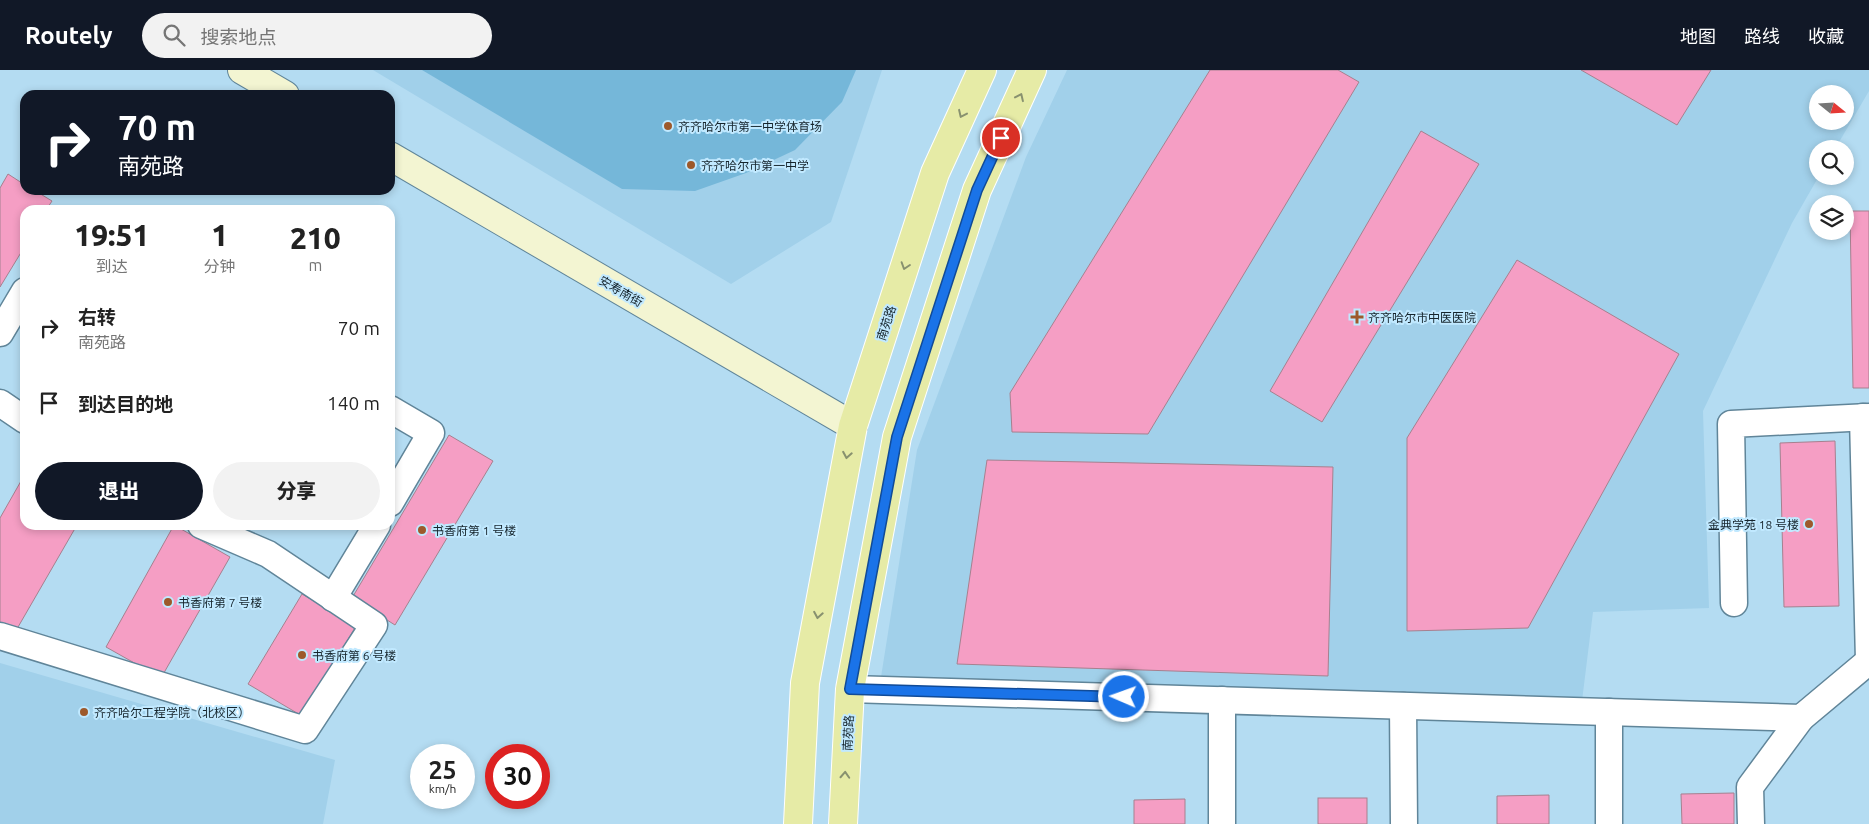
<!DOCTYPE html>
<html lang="zh">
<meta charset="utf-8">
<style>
body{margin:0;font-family:Ubuntu,"Noto Sans SC",sans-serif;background:#f2f2f2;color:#222;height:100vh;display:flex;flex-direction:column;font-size:19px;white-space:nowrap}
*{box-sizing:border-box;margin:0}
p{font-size:16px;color:#767676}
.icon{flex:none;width:28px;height:28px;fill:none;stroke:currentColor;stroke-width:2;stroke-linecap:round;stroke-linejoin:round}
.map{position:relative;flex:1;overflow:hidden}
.panel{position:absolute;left:20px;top:135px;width:375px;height:325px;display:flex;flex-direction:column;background:#fff;border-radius:15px;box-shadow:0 2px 8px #0003}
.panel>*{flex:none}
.hud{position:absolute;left:20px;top:20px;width:375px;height:105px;border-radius:15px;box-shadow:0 2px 8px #0003;background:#111827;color:#fff;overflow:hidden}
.needle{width:32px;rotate:108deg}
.controls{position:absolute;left:1809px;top:15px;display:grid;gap:10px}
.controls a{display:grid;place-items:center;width:45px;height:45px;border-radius:50%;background:#fff;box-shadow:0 2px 8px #0003;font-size:25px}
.speed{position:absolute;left:410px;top:674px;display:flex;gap:10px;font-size:25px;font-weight:700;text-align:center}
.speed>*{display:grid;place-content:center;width:65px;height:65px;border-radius:50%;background:#fff;box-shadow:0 2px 8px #0003;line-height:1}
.speed small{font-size:12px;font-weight:400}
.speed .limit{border:8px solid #d22;background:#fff;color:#111}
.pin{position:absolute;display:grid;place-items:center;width:42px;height:42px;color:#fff;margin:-21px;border:2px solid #fff;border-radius:50%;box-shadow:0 1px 5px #0007}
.me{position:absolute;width:55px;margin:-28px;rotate:272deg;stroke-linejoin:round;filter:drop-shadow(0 0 4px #0008)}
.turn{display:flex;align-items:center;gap:18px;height:105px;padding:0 15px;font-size:22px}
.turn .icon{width:65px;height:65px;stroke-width:2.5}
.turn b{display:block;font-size:35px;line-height:42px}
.eta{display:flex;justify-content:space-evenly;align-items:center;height:85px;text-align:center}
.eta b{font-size:30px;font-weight:800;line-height:35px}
.action{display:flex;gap:10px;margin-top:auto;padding:10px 15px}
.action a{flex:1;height:58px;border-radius:30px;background:#111827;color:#fff;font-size:20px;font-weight:800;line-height:58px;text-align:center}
.action a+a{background:#f2f2f2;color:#222}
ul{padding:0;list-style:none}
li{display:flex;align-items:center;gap:15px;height:75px;padding:0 15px}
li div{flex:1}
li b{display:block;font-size:19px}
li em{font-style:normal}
header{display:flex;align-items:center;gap:30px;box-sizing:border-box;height:70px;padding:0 25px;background:#111827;color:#fff}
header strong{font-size:24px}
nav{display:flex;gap:28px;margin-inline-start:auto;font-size:18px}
.search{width:350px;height:45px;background:#f2f2f2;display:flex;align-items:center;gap:12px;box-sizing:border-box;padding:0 18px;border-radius:28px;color:#767676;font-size:19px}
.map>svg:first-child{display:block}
</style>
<header>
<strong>Routely</strong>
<div class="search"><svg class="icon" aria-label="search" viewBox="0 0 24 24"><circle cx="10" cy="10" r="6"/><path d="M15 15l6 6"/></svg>搜索地点</div>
<nav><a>地图</a><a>路线</a><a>收藏</a></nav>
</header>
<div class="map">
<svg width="1869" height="754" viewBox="0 0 1869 754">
<rect width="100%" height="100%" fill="#b4dcf2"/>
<g fill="#a1d0ea" fill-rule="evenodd">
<polygon points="373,0 882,0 831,152 731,214"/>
<path d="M 1067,0 L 1869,0 L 1869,21 L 1835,79 L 1818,79 L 1819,106 L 1792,153 L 1703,341 L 1709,538 L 1593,542 L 1582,631 L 881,607 L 917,380 L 1026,87 ZM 1818,24 L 1845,24 L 1845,51 L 1818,51 Z"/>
<polygon points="0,593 335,690 323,754 0,754"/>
</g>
<polygon fill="#75b7d9" points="422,0 856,0 842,32 795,80 746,103 695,121 622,119"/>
<g fill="#f59ec4" stroke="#a6808f">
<polygon points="1210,0 1338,0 1359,12 1148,364 1012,362 1010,323"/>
<polygon points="1581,0 1711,0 1677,55"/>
<polygon points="1421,61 1479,94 1322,352 1270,321"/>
<polygon points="8,104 25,115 25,120 34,120 52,131 46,140 25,140 25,176 0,217 0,118"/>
<polygon points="1850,141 1869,141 1869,318 1853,318"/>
<polygon points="1517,190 1679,284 1528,558 1407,561 1407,368"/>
<polygon points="449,365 493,391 395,555 352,528"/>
<polygon points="1835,371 1839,536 1784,537 1780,373"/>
<polygon points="987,390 1333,397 1328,606 957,594"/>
<polygon points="25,404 25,455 77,455 14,564 0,556 0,448"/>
<polygon points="174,455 230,487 161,608 106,577"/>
<polygon points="302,524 356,556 302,646 248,614"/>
<polygon points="1734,723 1734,754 1682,754 1681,724"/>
<polygon points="1549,725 1549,754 1497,754 1497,726"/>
<rect x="1318" y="728" width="49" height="26"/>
<polygon points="1185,729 1185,754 1134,754 1134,730"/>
</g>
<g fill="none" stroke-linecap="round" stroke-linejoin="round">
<g stroke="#608599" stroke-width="29">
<g id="street">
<polyline points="0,263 25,221"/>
<polyline points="0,333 25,350"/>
<polyline points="390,339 431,363 390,433"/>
<polyline points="1863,347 1869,591"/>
<polyline points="333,528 377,455"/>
<polyline points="1734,533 1731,354 1869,347"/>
<polyline points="0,566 305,660 374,555 268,484 201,455"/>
<polyline points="850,619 1801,648 1869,591"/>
<polyline points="1222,630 1222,754"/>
<polyline points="1403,636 1404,754"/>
<polyline points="1609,642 1609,754"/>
<polyline points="1751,754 1750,717 1801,648"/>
</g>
</g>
<g stroke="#608599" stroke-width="30">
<g id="secondary">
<polyline points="242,0 285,25"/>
<polyline points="390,86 853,356"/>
</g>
</g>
<g stroke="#fff" stroke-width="30">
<g id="primary">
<polyline points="798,754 805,613 853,356 935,103 982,0"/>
<polyline points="843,754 850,619 897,367 977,120 1032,0"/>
</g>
</g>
<use href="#street" stroke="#fff" stroke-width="26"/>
<use href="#secondary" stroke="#f3f5d2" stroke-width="28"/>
<use href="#primary" stroke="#e6eba6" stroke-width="28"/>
</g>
<defs><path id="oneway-chevron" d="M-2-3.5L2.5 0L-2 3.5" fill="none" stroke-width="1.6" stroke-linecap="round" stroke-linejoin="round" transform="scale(1.25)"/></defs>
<g stroke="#88916f">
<use href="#oneway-chevron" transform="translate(1020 27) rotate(-65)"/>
<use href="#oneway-chevron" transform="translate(962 44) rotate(115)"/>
<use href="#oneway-chevron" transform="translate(905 196) rotate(108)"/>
<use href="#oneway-chevron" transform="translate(847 385) rotate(100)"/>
<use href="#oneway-chevron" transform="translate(818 545) rotate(100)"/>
<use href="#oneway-chevron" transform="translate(845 705) rotate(-87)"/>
</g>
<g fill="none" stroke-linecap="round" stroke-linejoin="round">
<g stroke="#114b97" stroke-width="12">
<polyline id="route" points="1001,68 977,120 897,367 850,619 1124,627"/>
</g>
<use href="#route" stroke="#1a73e8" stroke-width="9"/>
</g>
<g fill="#9d592b" stroke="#c1e9ff" stroke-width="2">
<circle cx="668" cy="56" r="5"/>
<circle cx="691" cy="95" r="5"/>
<path d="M1354.5 239.5h5v5h5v5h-5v5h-5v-5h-5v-5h5z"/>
<circle cx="1809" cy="454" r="5"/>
<circle cx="422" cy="460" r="5"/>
<circle cx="168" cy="532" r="5"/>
<circle cx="302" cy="585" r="5"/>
<circle cx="84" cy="642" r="5"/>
</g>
<g text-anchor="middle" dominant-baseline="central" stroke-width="4" stroke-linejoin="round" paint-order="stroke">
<g font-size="12" fill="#15242c" stroke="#c1e9ff" text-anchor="start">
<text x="678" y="56">齐齐哈尔市第一中学体育场</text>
<text x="701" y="95">齐齐哈尔市第一中学</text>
<text x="1368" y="247">齐齐哈尔市中医医院</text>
<text x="1799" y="454" text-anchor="end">金典学苑 18 号楼</text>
<text x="432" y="460">书香府第 1 号楼</text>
<text x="178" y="532">书香府第 7 号楼</text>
<text x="312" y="585">书香府第 6 号楼</text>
<text x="94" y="642">齐齐哈尔工程学院（北校区）</text>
</g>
<g font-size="12" fill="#15242c" stroke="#c1e9ff">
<text transform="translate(621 221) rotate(30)">安寿南街</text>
<text transform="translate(886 253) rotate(-72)">南苑路</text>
<text transform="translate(848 663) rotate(-87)">南苑路</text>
</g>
</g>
</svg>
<div class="controls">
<a><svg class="needle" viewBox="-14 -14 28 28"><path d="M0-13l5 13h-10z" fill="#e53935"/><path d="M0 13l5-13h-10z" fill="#767676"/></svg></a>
<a><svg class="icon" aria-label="search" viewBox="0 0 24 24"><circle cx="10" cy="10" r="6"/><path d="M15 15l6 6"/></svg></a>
<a><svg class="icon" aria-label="layers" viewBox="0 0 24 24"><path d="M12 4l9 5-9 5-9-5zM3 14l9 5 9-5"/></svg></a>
</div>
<div class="speed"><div>25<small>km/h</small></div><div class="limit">30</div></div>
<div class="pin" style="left:1001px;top:68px;background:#d93025"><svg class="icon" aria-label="arrive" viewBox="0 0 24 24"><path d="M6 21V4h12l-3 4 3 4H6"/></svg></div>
<svg class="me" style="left:1124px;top:627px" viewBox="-20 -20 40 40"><circle r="17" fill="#1a73e8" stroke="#fff" stroke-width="3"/><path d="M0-11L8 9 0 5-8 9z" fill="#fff"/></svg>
<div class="hud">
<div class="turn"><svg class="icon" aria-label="right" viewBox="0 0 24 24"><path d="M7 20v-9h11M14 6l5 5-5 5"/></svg><div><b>70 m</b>南苑路</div></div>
</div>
<section class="panel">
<div class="eta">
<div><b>19:51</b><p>到达</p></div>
<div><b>1</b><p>分钟</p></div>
<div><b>210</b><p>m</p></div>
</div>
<ul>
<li><svg class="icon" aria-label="right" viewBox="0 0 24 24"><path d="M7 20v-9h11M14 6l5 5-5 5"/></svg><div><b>右转</b><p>南苑路</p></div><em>70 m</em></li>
<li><svg class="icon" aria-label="arrive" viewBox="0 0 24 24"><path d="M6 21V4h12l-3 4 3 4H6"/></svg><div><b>到达目的地</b></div><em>140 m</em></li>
</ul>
<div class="action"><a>退出</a><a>分享</a></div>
</section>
</div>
